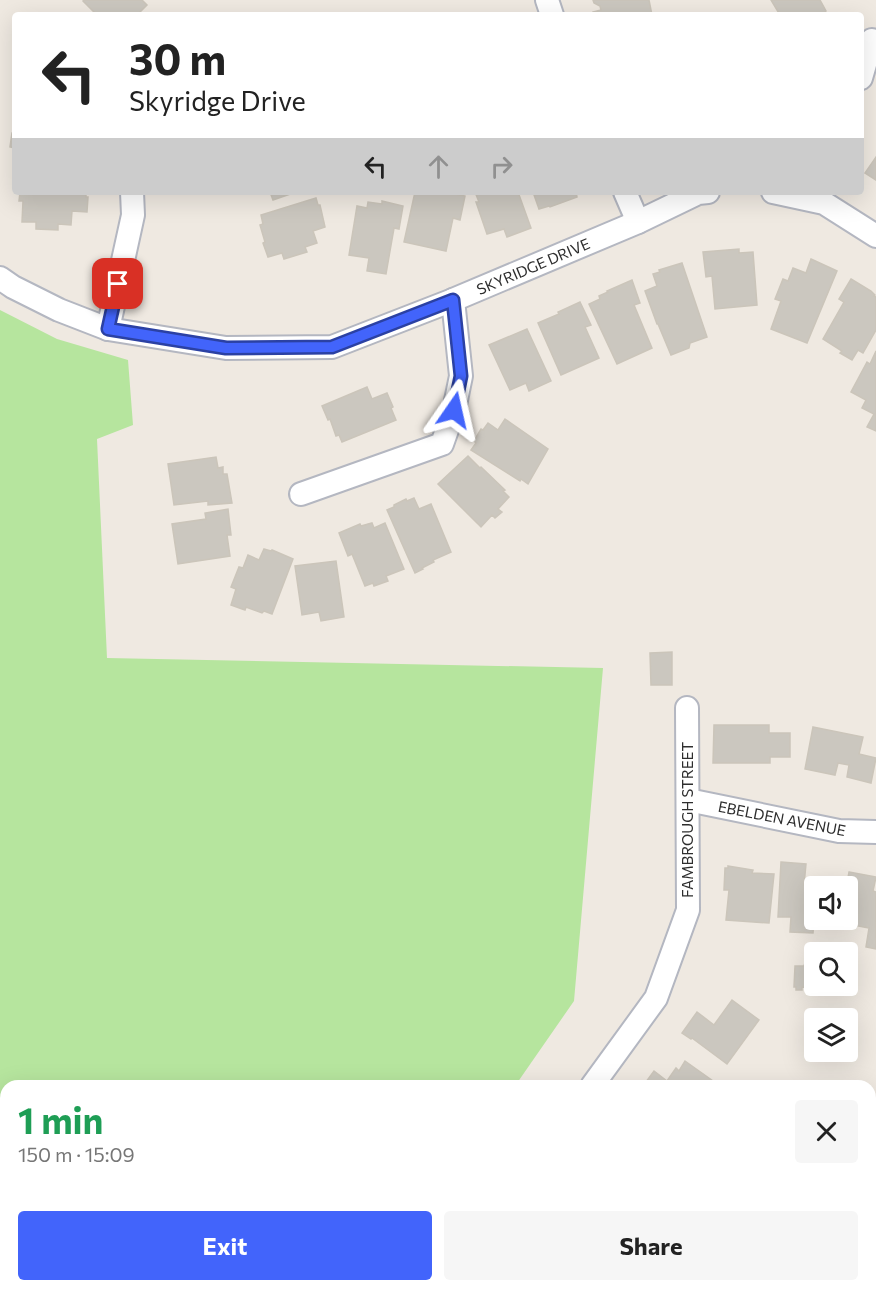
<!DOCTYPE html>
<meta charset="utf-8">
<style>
body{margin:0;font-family:Commissioner,sans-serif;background:#f6f6f6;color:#222;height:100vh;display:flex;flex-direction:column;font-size:22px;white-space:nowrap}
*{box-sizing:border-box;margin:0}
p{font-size:20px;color:#767676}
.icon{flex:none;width:33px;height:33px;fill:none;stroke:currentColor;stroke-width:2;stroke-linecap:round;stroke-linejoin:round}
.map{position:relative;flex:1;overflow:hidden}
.side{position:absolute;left:0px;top:1080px;width:876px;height:212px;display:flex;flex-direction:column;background:#fff;border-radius:18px 18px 0 0;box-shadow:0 6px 24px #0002}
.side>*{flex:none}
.top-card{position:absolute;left:12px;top:12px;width:852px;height:183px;border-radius:6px;box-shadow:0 6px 24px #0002;background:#fff;color:#222;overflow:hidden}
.tools{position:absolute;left:804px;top:876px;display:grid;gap:12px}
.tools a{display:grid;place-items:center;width:54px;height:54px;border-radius:6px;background:#fff;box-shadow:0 6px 24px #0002;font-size:30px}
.pin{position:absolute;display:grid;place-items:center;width:51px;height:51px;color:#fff;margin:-26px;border-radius:12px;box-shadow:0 3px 9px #0006}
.me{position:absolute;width:66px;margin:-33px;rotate:11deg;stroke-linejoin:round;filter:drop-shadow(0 0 4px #0008)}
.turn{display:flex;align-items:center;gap:21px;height:126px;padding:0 18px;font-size:27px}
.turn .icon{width:78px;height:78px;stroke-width:2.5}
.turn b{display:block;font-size:42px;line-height:51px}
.lanes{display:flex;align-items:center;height:57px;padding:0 18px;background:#0003;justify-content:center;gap:30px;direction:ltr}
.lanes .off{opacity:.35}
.round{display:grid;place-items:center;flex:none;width:63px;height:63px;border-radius:6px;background:#f6f6f6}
.overview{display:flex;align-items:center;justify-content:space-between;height:102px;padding:0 18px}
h1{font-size:36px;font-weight:700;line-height:45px;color:#1e9e55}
.primary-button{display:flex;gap:12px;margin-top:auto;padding:12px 18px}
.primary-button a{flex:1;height:69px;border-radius:6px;background:#4264fb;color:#fff;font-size:24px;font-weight:700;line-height:69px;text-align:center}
.primary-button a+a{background:#f6f6f6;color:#222}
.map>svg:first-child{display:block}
</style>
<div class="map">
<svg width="876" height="1291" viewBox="0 0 876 1291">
<rect width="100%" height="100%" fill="#efe9e1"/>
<polygon fill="#b6e59e" points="0,310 57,339 128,360 133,425 97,439 107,658 603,668 574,1001 515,1086 6,1086 6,1286 381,1286 377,1291 0,1291"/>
<g fill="#cbc7bf" stroke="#cbc5ba" stroke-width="1.5">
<polygon points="84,0 142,0 147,5 137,15 97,15 83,1"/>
<polygon points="593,0 649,0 652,15 594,15 593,12 601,10 600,6 594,3"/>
<polygon points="771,0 820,0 826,11 820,15 780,15"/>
<polygon points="12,133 15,133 15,148 10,147"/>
<polygon points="876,157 876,180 865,173"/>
<polygon points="20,192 86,192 86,197 88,197 87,212 72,211 71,225 58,224 58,230 36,229 36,222 22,222 23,201 19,201"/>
<polygon points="270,192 296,192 273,200"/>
<polygon points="415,192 447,192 465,196 460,220 453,218 446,251 404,242"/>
<polygon points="475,192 518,192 531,228 507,237 504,229 487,234 476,202 479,202"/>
<polygon points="533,192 576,192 577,197 550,207 549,206 539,209"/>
<polygon points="316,198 318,205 320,205 325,227 313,231 317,243 305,247 307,252 284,259 282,253 268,257 263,243 265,242 260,225 263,224 261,215"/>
<polygon points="382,201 403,206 399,229 394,228 386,274 367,271 369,258 349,255 357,206 367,208 368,202 382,204"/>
<polygon points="739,249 739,253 753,252 757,305 715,309 712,276 706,277 703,252"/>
<polygon points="811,259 837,271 807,343 771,329 781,301 775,299 783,279 788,281 793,268 806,273"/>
<polygon points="682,263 707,337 690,343 689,348 671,355 658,324 657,324 645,291 657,286 653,274 660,272 659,270"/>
<polygon points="851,279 871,291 875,295 874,296 876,297 876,330 863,353 858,350 852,360 840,353 842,351 823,339 844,302 839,299"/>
<polygon points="632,280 640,303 634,305 652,348 617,364 589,304 600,299 599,296 608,292 607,291"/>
<polygon points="580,302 591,325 585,327 599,358 561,375 538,323 559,314 558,312"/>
<polygon points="527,329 551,381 529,391 526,383 510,390 489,345"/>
<polygon points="876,351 876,431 867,427 874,414 862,408 866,400 851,392 867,362 870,364"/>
<polygon points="367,387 372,399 387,393 393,407 391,408 396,420 342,442 339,435 336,436 330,419 328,420 322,406"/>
<polygon points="505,419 548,449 528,484 521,479 520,481 471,450 476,443 474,441 481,429 483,430 488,423 498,430"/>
<polygon points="468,456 480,468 481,467 505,490 503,491 509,497 498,509 502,512 495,518 492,515 481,527 438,484"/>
<polygon points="216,457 218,468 223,467 223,474 227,474 232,503 208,505 208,501 174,505 168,464"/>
<polygon points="414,498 419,509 431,504 451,552 433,560 434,562 422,568 423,569 415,573 387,510 394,507 394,505 406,499 407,501"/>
<polygon points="228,509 231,535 227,535 230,556 178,564 172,524 206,519 205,513"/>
<polygon points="372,523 374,528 385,523 404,569 386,576 388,581 374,586 373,583 365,586 352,554 348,556 339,533 360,524 361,526"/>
<polygon points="264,549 271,551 272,550 293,559 272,614 264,611 262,613 246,607 245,610 231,605 236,589 231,587 239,567 243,568 248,555 259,560"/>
<polygon points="336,561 344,617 321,621 319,612 302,615 295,566"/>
<polygon points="672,652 672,685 651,685 650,653"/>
<polygon points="714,725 769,725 769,733 790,733 790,757 770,757 770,763 713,763"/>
<polygon points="813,727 863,737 859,754 876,758 871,783 847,777 849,765 838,763 835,775 805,769"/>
<polygon points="781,862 806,864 804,885 817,886 814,886 814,919 813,933 790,932 791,917 778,917"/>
<polygon points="728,866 753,870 752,873 774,874 769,923 726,920 729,890 724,890 725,868 728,868"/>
<polygon points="849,872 876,877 873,891 876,892 876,949 866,947 869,928 842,923 843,920 848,920 848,890 849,883 847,883"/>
<polygon points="805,963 814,963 814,986 821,986 821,988 802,987 802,990 796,990 796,987 794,987 795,966 804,966"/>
<polygon points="732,1000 759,1020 727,1064 692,1038 691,1039 682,1033 697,1012 714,1025"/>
<polygon points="685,1061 720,1086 643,1086 654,1071 667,1081 676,1068 679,1071"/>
<polygon points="870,1112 876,1117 876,1139 870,1147"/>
<polygon points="870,1151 876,1155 876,1173 870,1182"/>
<polygon points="500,1286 506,1286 514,1291 496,1291"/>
<polygon points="743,1286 771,1286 774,1288 772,1291 742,1291 745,1288"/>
</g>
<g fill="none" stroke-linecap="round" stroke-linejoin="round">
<g stroke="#b4b7c1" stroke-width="26">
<g id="minor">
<polyline points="547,0 552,15"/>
<polyline points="861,78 872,40"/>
<polyline points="625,192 638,222"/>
<polyline points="773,192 824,203 876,236"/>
<polyline points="0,278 13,287 59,310 108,329 226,348 332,347 453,300 638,222 698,193 708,192"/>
<polyline points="108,329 133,215 132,192"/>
<polyline points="301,494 442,444 454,410 461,376 453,300"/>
<polyline points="688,800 839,831 876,832"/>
<polyline points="592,1086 656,998 688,910 687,708"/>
<polyline points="870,1250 876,1243"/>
<polyline points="441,1291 445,1286"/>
<polyline points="835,1291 840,1286"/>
</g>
</g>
<use href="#minor" stroke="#fff" stroke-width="22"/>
</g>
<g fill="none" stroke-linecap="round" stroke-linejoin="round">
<g stroke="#2b41a3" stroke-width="15">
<polyline id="route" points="118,284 108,329 226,348 332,347 453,300 461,376 454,410"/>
</g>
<use href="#route" stroke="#4264fb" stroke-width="10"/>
</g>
<g text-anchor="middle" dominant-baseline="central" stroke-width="4.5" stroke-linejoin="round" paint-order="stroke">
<g font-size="15" fill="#2e2e2e" stroke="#fff">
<text transform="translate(533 266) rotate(-23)">SKYRIDGE DRIVE</text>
<text transform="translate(782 818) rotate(11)">EBELDEN AVENUE</text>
<text transform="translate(687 820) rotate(-90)">FAMBROUGH STREET</text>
</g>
</g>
</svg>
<div class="tools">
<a><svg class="icon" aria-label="sound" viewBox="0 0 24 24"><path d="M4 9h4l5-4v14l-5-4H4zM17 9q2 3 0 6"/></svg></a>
<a><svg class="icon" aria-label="search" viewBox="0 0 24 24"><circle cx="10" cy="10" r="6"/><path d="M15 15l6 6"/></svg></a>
<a><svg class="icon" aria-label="layers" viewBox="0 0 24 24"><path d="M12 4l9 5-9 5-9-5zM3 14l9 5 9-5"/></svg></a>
</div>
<div class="pin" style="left:118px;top:284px;background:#d93025"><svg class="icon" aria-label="arrive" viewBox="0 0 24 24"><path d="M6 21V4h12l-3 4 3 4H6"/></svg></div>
<svg class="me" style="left:454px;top:410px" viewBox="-20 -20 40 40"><path d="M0-17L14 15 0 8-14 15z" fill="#4264fb" stroke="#fff" stroke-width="4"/></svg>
<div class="top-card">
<div class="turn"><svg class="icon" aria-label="left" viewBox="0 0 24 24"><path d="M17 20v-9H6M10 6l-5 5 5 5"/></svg><div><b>30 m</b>Skyridge Drive</div></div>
<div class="lanes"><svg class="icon" aria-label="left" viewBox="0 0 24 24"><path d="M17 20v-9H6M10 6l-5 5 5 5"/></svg><svg class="icon off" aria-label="ahead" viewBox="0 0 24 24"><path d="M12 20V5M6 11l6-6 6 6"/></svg><svg class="icon off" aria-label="right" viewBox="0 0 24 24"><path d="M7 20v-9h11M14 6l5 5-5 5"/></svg></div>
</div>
<section class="side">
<div class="overview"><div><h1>1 min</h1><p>150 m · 15:09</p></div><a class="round"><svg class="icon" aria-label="close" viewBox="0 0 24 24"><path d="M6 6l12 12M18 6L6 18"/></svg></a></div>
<div class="primary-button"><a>Exit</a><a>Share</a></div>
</section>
</div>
